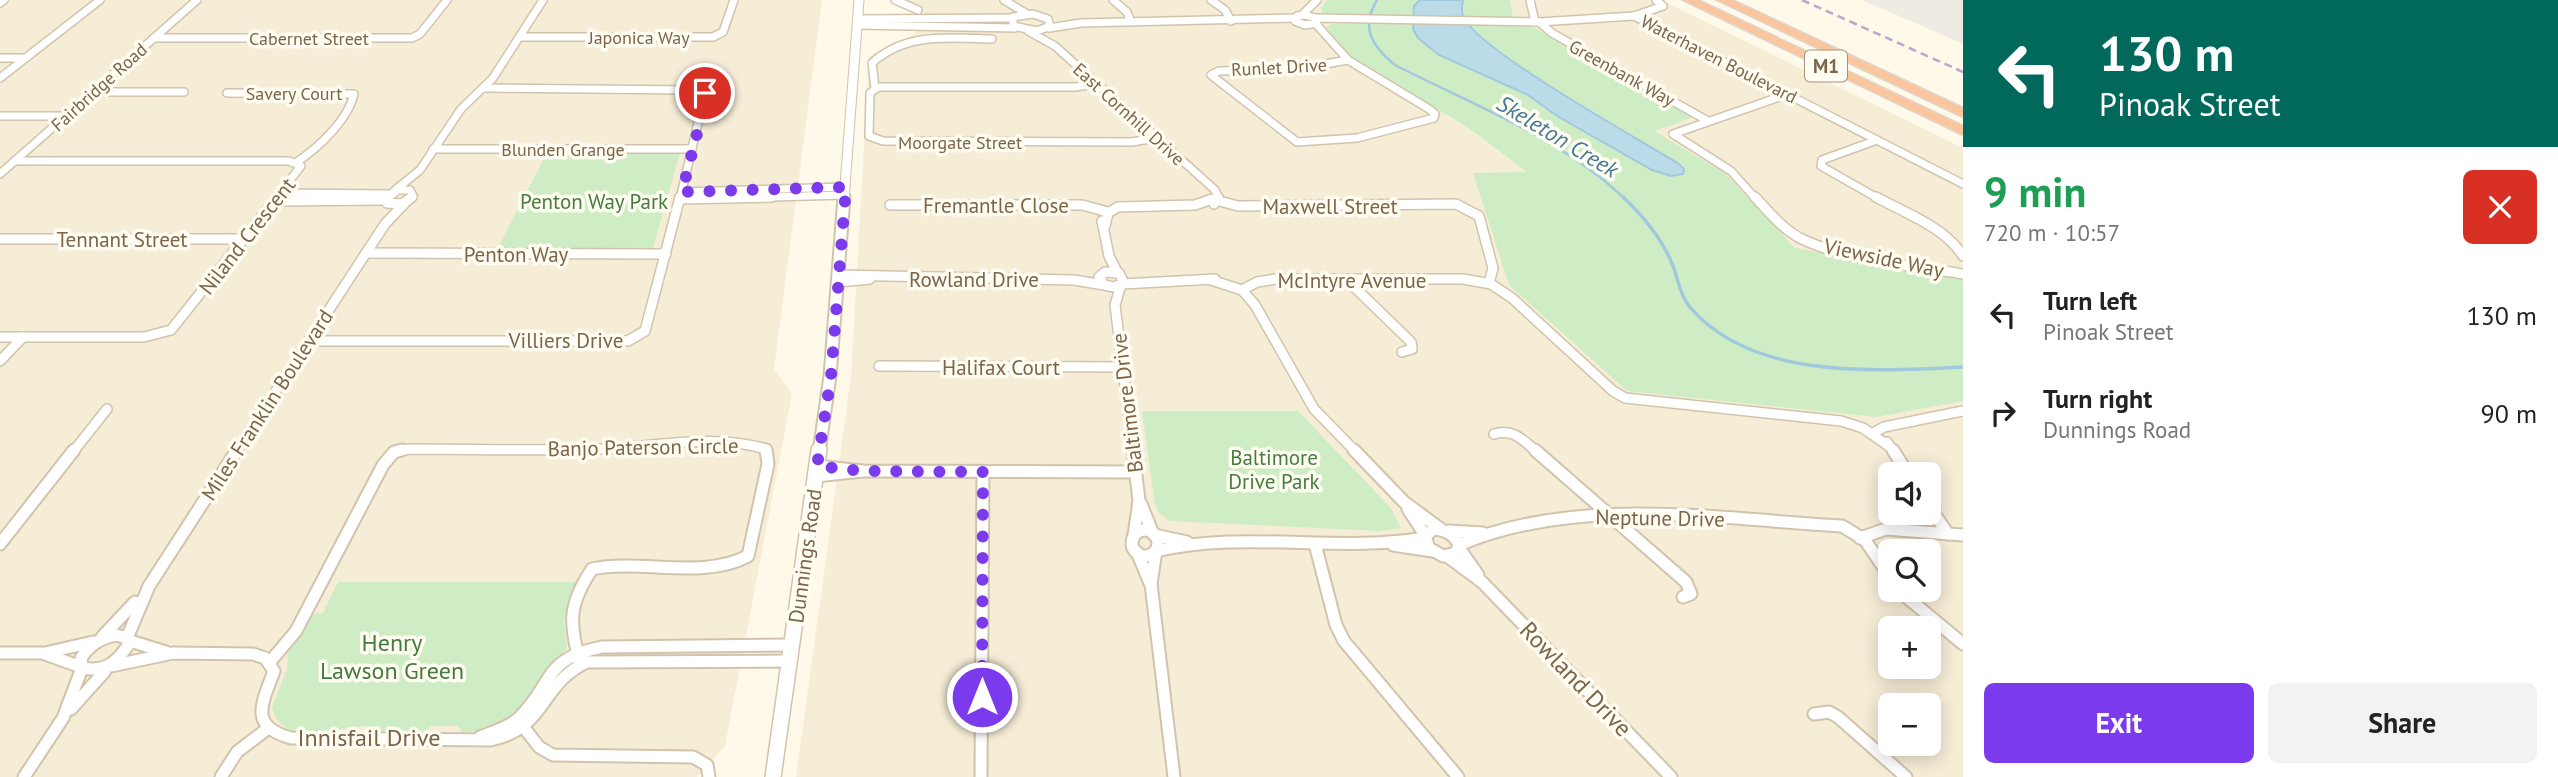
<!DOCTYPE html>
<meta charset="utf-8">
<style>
body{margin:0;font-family:"PT Sans",sans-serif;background:#f2f2f2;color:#222;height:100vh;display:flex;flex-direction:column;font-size:26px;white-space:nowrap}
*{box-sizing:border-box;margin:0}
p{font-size:23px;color:#767676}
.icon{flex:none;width:38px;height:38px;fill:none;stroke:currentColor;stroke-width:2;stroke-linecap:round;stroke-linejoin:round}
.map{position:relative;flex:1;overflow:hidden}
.drawer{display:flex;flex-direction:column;background:#fff;width:595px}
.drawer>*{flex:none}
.banner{background:#00695c;color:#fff;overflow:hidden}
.controls{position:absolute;left:1878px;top:462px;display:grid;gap:14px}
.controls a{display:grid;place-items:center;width:63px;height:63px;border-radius:10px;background:#fff;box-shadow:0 4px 18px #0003;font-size:35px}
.pin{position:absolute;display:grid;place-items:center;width:60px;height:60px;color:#fff;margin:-30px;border:4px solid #fff;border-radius:50%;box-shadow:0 2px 7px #0007}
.me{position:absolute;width:77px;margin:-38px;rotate:0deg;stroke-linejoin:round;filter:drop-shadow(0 0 5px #0008)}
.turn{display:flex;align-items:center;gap:24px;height:147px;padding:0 21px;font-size:32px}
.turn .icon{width:91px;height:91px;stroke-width:2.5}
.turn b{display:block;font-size:49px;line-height:60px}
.round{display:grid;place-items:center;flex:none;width:74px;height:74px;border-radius:10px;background:#f2f2f2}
.summary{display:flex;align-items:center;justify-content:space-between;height:119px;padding:0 21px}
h1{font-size:42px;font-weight:600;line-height:52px;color:#1e9e55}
.action{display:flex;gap:14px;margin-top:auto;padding:14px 21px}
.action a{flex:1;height:80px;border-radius:10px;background:#7c3aed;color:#fff;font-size:28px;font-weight:600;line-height:80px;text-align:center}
.action a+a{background:#f2f2f2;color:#222}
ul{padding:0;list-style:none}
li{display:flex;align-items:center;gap:21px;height:98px;padding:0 21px}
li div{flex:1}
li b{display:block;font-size:26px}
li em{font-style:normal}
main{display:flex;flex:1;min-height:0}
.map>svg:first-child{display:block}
</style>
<main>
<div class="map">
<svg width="1963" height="777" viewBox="0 0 1963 777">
<rect width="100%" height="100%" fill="#fef9e9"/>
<g fill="#f6edd7" fill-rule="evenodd">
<polygon points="0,0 822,0 774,369 792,394 725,746 697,777 0,777"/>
<path d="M 890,0 L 1661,0 L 1963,148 L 1963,777 L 796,777 L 851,376 L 869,56 L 915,34 L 916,12 ZM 1890,474 L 1928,474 L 1928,513 L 1890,513 ZM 1890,551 L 1928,551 L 1928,590 L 1890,590 ZM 1890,628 L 1928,628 L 1928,667 L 1890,667 ZM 1890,705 L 1928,705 L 1928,744 L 1890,744 Z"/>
</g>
<polygon fill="#efeae2" points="1861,0 1963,0 1963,44 1904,18"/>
<g fill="#cfedc5">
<polygon points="1327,0 1510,0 1513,18 1323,16 1321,8"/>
<path d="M 1332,24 L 1509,24 L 1535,28 L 1690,116 L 1691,118 L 1654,131 L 1725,173 L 1795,248 L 1963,279 L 1963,401 L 1877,417 L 1627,391 L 1509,285 L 1473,173 L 1527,172 C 1507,157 1487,141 1467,127 C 1421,96 1355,77 1327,27 Z"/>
<polygon points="547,152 680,153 653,248 497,250"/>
<polygon points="1142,411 1298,411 1391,508 1401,528 1381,531 1170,521 1159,513 1155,505"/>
<path d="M 338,582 L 576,582 L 564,622 L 567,648 L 546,670 L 532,697 L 513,718 L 480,731 L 462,732 L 458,726 L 432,726 L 424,731 L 372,731 L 367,726 C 339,726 281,749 272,707 L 287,669 L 288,649 L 311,614 L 323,613 Z"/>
</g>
<path fill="#bbdbe9" stroke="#a1c8dc" stroke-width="2" d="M 1463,0 C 1462,5 1461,11 1463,16 C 1475,49 1641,140 1679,164 L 1684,169 L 1683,174 L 1671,176 L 1652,170 L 1557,116 L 1528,95 L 1439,55 L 1418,38 L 1413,29 L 1414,6 L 1420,0 Z"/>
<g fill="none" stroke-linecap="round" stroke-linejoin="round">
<path stroke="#a1c8dc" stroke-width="2.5" d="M 1377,0 C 1360,28 1372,46 1395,65 C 1473,105 1560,137 1625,199"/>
<path stroke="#a1c8dc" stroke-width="3.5" d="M 1623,197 C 1643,216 1663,240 1673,266 C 1678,279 1680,295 1689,306 C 1752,381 1875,371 1963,367"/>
<g stroke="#d2c3ad" stroke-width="10">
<g id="minor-far2">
<polyline points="895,0 918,10"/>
<polyline points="1004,0 1027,14"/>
<polyline points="1113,0 1127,12 1131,22"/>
<polyline points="1211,0 1225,10 1231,21"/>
<polyline points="1530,0 1535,22"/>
<polyline points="0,3 4,0"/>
<polygon points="1033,14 1048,19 1050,26 1037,31 1013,26 1013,17"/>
<polyline points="1302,15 1317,0"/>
<polygon points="1305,15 1315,18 1317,23 1305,25 1295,21 1297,16"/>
<polyline points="1634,16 1663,6 1656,0"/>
<polyline points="1315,18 1539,22 1634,16 1963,184"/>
<polyline points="858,19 1012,18"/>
<polyline points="1539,22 1552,33 1708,121"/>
<polyline points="1316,24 1348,60"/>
<polyline points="858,25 1015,28"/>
<polyline points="1049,28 1081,23 1296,18"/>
<polyline points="1028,31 1055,46 1215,190 1219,199"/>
<polyline points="520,37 713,37 723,32 734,0"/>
<polyline points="154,38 412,38 420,34 447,0"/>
<polyline points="0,58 25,58"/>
<polygon points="1348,60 1429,109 1435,114 1434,118 1357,138 1297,142 1211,75 1219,71 1297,69"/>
<polyline points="0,78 100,0"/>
<polyline points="1095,84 1075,87 878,87 870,93 869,136 883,141 1132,142 1155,138"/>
<polyline points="483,88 691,90 705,93 680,199"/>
<path d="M 875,88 L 872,63 C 906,32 949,38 992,39"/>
<polyline points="93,92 184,92"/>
<path d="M 227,93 L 354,94 C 348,120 319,147 297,162"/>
<polyline points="0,116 66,116"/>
<polyline points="1877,140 1822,160 1821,166 1879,199"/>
<polyline points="433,149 692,149"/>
<polyline points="15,161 289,161 301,166 275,199"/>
<polyline points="0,174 197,0"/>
<polyline points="394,191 420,170 461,109 493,78 543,0"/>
<polyline points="682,192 846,187"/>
<polyline points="280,193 390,194"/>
<polyline points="387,199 398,190 410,190 413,196 410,199"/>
<polyline points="700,199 845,195"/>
<polyline points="1756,199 1731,171 1673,134 1788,94"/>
</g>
</g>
<g stroke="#d2c3ad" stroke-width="12">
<g id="minor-far1">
<polyline points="387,197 387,203 402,204 412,197"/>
<path d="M 1755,197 C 1769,212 1784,231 1804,240 C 1852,262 1911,265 1963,274"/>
<path d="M 1876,197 C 1905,213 1945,227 1963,256"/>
<polyline points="680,199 772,197"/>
<polyline points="275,201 385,200"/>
<polyline points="1214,204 1218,197"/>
<polyline points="890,205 1082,205 1108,212"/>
<polyline points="1102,221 1109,256 1117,272"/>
<polyline points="1105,226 1108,213 1118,207 1195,205 1212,199 1238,206 1456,204 1479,216 1493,268 1489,283"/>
<polyline points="0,239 244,239"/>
<polyline points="366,253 666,254"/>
<polygon points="1105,272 1119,273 1124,283 1114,287 1104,285 1099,277"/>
<polyline points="838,275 1074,280 1104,285"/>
<polyline points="1346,279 1411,342 1412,349 1402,352"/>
<polyline points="1211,280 1242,290 1255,305 1314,409 1356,452"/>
<polyline points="838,282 870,279"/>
<polyline points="1122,284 1215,279"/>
<polyline points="1121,285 1115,305 1133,452"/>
<polyline points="1242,290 1257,282 1276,279 1463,279 1491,284 1512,298 1613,391 1625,398 1841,421 1863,428 1890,447"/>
<polyline points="0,337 144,337 171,330 277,197"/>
<polyline points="309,341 628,341 645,331 680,197"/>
<polyline points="0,361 23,337"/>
<polyline points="879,366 1123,367"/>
<polyline points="1873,433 1884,427 1963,411"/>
<path d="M 1494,434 C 1513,428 1523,440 1537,452"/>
<polyline points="1887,442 1894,452"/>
<polyline points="73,452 107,409"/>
<polyline points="236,452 385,224 406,202"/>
<path d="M 394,452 L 409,449 C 473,449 537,451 601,449 C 654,447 714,433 766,449 L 766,452"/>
</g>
</g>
<g stroke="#d2c3ad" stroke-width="15">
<g id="minor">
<polyline points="1133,450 1139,501 1134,535"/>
<polyline points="1354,450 1404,502 1442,530"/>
<polyline points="1535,450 1686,582 1691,594 1683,597"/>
<polyline points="1893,450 1908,474"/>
<polyline points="817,466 862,471 1135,472"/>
<polyline points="816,476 862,471"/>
<polyline points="1141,504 1153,534"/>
<polyline points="1928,505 1948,534"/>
<polyline points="1408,509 1425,535"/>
<path d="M 1434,529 C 1446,530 1454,534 1459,545 L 1456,553 L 1443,556 L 1429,548 L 1425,536 Z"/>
<circle cx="1145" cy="543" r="13"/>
<polyline points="1449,531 1483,533"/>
<polyline points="1154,535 1187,542"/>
<polyline points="1860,538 1886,529 1963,535"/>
<polyline points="0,544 74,450"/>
<polyline points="1315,544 1336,625 1344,641 1458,777"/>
<polyline points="1393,545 1432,551"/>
<path d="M 1459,545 C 1575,495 1719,519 1842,526 L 1865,540 L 1890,577"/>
<polyline points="1459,548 1478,575"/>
<path d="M 1156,551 C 1244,530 1336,553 1425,538"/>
<polyline points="1156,551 1151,584 1174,777"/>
<polyline points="1137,552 1150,583"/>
<polyline points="1447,556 1482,582 1671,777"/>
<polyline points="1898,590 1963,644"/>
<path d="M 116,635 L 127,638 L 129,644 C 116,663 106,672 82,668 L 81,658 C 90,645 100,638 116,635 Z"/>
<polyline points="102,637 135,602"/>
<polyline points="127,638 149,586 237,450"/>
<polyline points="127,640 166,652"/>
<polyline points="0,653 45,653 93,642"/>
<polyline points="45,654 81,667"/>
<polyline points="269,663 296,631 383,465 394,452 402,450"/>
<path d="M 580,664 C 570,622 567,607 592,569 C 642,559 702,580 748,556 L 768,464 L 766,450"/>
<path d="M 111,666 L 173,653 L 253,654 L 265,658 L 274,671 C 262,704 248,726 291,738 L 490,740 C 547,729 539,684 587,662 L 790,661"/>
<polyline points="71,709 105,671"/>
<polyline points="1814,714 1829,712 1838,717 1906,777"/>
<polyline points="522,725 539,747 553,755 693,757 707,765 709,777"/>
<path d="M 480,737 C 492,732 510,727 519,718 C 555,682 542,659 602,647 L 792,645"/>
<polyline points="24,777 63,718 82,668"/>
<polyline points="221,777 237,752 267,729"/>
<polyline points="981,777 983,472"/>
</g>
</g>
<g stroke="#d2c3ad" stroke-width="11">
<polyline id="tertiary-far2" points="844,199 859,0"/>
</g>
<g stroke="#d2c3ad" stroke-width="15">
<polyline id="tertiary-far1" points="819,452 830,376 844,197"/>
</g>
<g stroke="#d2c3ad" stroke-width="18">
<polyline id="tertiary" points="773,777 819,450"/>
</g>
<g stroke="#ddd7d0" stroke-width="3">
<g id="motorway">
<polygon points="1683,0 1698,0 1963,126 1963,135"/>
<polygon points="1717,0 1732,0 1963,108 1963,117"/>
</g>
</g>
<use href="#minor-far2" stroke="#fff" stroke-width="7"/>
<use href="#minor-far1" stroke="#fff" stroke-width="9"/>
<use href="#minor" stroke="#fff" stroke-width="11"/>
<use href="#tertiary-far2" stroke="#fff" stroke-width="9"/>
<use href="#tertiary-far1" stroke="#fff" stroke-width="11"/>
<use href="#tertiary" stroke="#fff" stroke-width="15"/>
<use href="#motorway" fill="#fbc69d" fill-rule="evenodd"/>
<polyline stroke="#bfa5ca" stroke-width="2.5" stroke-dasharray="8 5" stroke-linecap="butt" points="1802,0 1963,72"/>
</g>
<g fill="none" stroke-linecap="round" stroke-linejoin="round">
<polyline stroke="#7c3aed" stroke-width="12" stroke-dasharray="0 21.6" points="705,93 706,99 682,192 846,187 831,376 817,466 862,471 983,472 982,697"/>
</g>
<g text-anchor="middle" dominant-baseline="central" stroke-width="7" stroke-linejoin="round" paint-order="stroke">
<g font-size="18" fill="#7b644a" stroke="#fffcf1">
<text x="639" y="37">Japonica Way</text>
<text x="309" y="38">Cabernet Street</text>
<text transform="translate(1719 59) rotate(27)">Waterhaven Boulevard</text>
<text transform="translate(1279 67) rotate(-3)">Runlet Drive</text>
<text transform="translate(1622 73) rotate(29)">Greenbank Way</text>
<text transform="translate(99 87) rotate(-42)">Fairbridge Road</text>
<text x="294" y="93">Savery Court</text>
<text transform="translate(1129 114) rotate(42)">East Cornhill Drive</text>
<text x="960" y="142">Moorgate Street</text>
<text x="563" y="149">Blunden Grange</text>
</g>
<rect fill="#fffcf1" stroke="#a3927c" stroke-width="2" x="1805" y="50.5" width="42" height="31" rx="5"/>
<g font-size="19" font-weight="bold" fill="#7b644a">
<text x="1826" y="66">M1</text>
</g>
<g font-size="21" fill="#467b3e" stroke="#fffcf1">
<text x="594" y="201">Penton Way Park</text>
<text x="1274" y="457">Baltimore<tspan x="1274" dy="24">Drive Park</tspan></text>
</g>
<g font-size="21" fill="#7b644a" stroke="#fffcf1">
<text x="996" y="205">Fremantle Close</text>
<text x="1330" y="206">Maxwell Street</text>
<text transform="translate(247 236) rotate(-52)">Niland Crescent</text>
<text x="122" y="239">Tennant Street</text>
<text x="516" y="254">Penton Way</text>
<text transform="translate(1884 258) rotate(12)">Viewside Way</text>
<text x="974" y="279">Rowland Drive</text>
<text x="1352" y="280">McIntyre Avenue</text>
<text x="566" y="340">Villiers Drive</text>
<text x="1001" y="367">Halifax Court</text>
<text transform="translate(1127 403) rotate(-97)">Baltimore Drive</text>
<text transform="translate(267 405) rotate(-57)">Miles Franklin Boulevard</text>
<text transform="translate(643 447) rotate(-1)">Banjo Paterson Circle</text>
<text transform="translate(1660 518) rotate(1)">Neptune Drive</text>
<text transform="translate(805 556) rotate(-82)">Dunnings Road</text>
</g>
<g font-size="23" font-style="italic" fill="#447a96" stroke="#fffcf1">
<text transform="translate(1558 136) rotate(31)">Skeleton Creek</text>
</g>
<g font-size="24" fill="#467b3e" stroke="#fffcf1">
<text x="392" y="642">Henry<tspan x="392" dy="28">Lawson Green</tspan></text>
</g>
<g font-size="24" fill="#7b644a" stroke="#fffcf1">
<text transform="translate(1576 679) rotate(46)">Rowland Drive</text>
<text x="369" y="737">Innisfail Drive</text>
</g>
</g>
</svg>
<div class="controls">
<a><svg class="icon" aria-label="sound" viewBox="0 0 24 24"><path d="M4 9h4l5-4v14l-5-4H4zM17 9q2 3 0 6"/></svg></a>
<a><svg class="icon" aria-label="search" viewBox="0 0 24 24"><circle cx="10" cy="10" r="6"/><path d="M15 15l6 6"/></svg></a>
<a>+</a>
<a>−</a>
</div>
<div class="pin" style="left:705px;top:93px;background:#d93025"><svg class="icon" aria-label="arrive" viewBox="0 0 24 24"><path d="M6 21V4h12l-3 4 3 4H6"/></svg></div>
<svg class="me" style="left:982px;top:697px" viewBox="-20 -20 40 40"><circle r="17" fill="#7c3aed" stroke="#fff" stroke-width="3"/><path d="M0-11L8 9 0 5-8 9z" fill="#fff"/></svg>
</div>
<section class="drawer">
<div class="banner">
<div class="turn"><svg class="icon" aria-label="left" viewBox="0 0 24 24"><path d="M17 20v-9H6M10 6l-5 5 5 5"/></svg><div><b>130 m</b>Pinoak Street</div></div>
</div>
<div class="summary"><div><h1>9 min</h1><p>720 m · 10:57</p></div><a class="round" style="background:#d93025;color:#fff"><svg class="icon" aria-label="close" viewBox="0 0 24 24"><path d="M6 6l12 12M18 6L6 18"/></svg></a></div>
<ul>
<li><svg class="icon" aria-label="left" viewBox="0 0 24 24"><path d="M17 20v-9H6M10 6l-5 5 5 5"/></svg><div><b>Turn left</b><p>Pinoak Street</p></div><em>130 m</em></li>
<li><svg class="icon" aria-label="right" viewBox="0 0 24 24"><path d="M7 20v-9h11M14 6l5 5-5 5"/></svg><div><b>Turn right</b><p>Dunnings Road</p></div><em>90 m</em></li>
</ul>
<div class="action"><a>Exit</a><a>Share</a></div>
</section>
</main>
